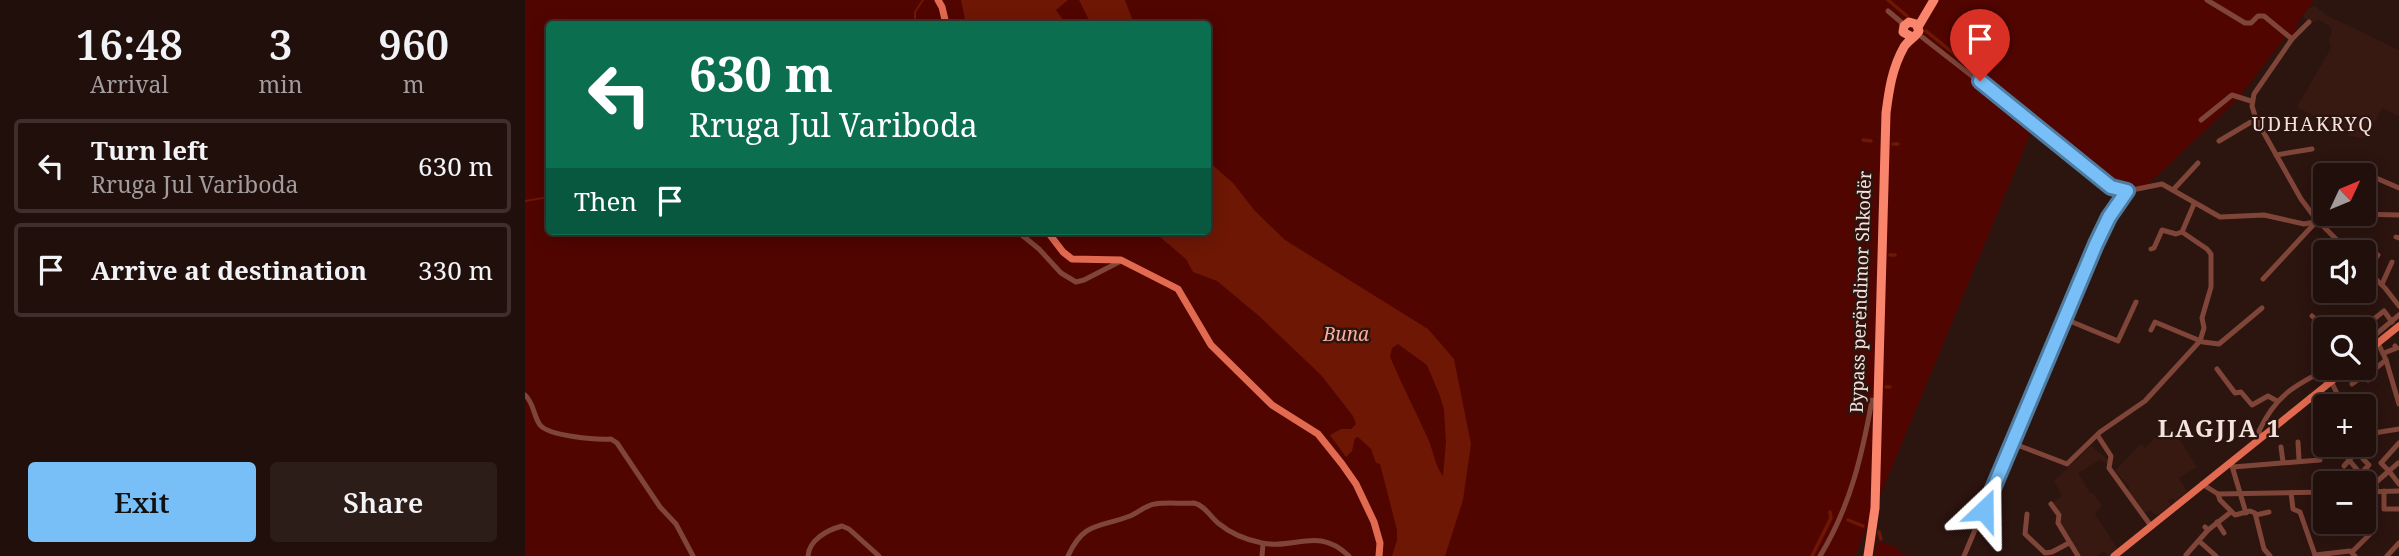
<!DOCTYPE html>
<meta charset="utf-8">
<style>
body{margin:0;font-family:"Noto Serif",serif;background:#2d1d19;color:#f1f3f6;height:100vh;display:flex;flex-direction:column;font-size:26px;white-space:nowrap}
*{box-sizing:border-box;margin:0}
p{font-size:23px;color:#a29c9d}
.icon{flex:none;width:38px;height:38px;fill:none;stroke:currentColor;stroke-width:2;stroke-linecap:round;stroke-linejoin:round}
.map{position:relative;flex:1;overflow:hidden}
.details{display:flex;flex-direction:column;background:#210f0b;width:525px}
.details>*{flex:none}
.banner{position:absolute;left:21px;top:21px;width:665px;height:214px;border-radius:7px;box-shadow:0 4px 18px #0003,0 0 0 2px #3e2f2c;background:#0b6e4f;color:#fff;overflow:hidden}
.needle{width:46px;rotate:46deg}
.fabs{position:absolute;left:1788px;top:163px;display:grid;gap:14px}
.fabs a{display:grid;place-items:center;width:63px;height:63px;border-radius:7px;background:#210f0b;box-shadow:0 4px 18px #0003,0 0 0 2px #3e2f2c;font-size:35px}
.pin{position:absolute;display:grid;place-items:center;width:60px;height:60px;color:#fff;margin:-72px -30px;border-radius:50% 50% 50% 0;rotate:-45deg;box-shadow:0 0 7px #0007}
.pin .icon{rotate:45deg}
.me{position:absolute;width:77px;margin:-38px;rotate:23deg;stroke-linejoin:round;filter:drop-shadow(0 0 5px #0008)}
.turn{display:flex;align-items:center;gap:24px;height:147px;padding:0 28px;font-size:32px}
.turn .icon{width:91px;height:91px;stroke-width:2.5}
.turn b{display:block;font-size:49px;line-height:60px}
.then{display:flex;align-items:center;height:66px;padding:0 28px;background:#0003;gap:14px;font-size:26px}
.eta{display:flex;justify-content:space-evenly;align-items:center;height:119px;text-align:center}
.eta b{font-size:42px;font-weight:600;line-height:49px}
.primary-button{display:flex;gap:14px;margin-top:auto;padding:14px 28px}
.primary-button a{flex:1;height:80px;border-radius:7px;background:#78bff7;color:#111;font-size:28px;font-weight:600;line-height:80px;text-align:center}
.primary-button a+a{background:#2d1d19;color:#f1f3f6}
ul{padding:0;list-style:none}
li{display:flex;align-items:center;gap:21px;height:94px;margin:0 14px 10px;padding:0 14px;border:4px solid #3e2f2c;border-radius:7px}
li div{flex:1}
li b{display:block;font-size:26px}
li em{font-style:normal}
main{display:flex;flex:1;min-height:0}
.map>svg:first-child{display:block}
</style>
<main>
<section class="details">
<div class="eta">
<div><b>16:48</b><p>Arrival</p></div>
<div><b>3</b><p>min</p></div>
<div><b>960</b><p>m</p></div>
</div>
<ul>
<li><svg class="icon" aria-label="left" viewBox="0 0 24 24"><path d="M17 20v-9H6M10 6l-5 5 5 5"/></svg><div><b>Turn left</b><p>Rruga Jul Variboda</p></div><em>630 m</em></li>
<li><svg class="icon" aria-label="arrive" viewBox="0 0 24 24"><path d="M6 21V4h12l-3 4 3 4H6"/></svg><div><b>Arrive at destination</b></div><em>330 m</em></li>
</ul>
<div class="primary-button"><a>Exit</a><a>Share</a></div>
</section>
<div class="map">
<svg width="1874" height="556" viewBox="0 0 1874 556">
<rect width="100%" height="100%" fill="#2c140f"/>
<g fill="#381912">
<polygon points="1790,6 1801,15 1874,50 1874,116 1857,108 1844,133 1838,138 1826,136 1772,107 1806,48 1804,41 1807,31 1805,26 1794,20 1785,23 1779,18 1777,11"/>
<polygon points="1640,427 1648,429 1672,467 1654,478 1662,492 1650,501 1648,498 1643,501 1646,505 1632,516 1631,513 1629,514 1626,510 1620,513 1604,491 1604,486 1590,471 1616,444 1620,448"/>
<polygon points="1566,446 1585,461 1583,464 1575,460 1553,473 1565,493 1567,492 1577,505 1570,514 1592,548 1583,556 1579,551 1572,556 1554,556 1534,520 1537,518 1528,502 1537,496 1529,481"/>
</g>
<g fill="#510500" fill-rule="evenodd">
<path d="M 0,0 L 1789,0 L 1773,22 L 1768,38 L 1763,34 L 1712,100 L 1616,191 L 1584,177 L 1512,118 L 1330,556 L 0,556 ZM 24,24 L 682,24 L 682,231 L 24,231 Z"/>
<polygon points="1352,541 1374,548 1373,551 1384,556 1349,556"/>
</g>
<g fill="#6e1705" fill-rule="evenodd">
<polygon points="436,0 543,0 531,10 541,24 441,24"/>
<polygon points="554,0 600,0 609,24 587,24 577,19 572,24 562,24 564,20"/>
<path d="M 683,161 L 708,183 L 730,211 L 760,240 L 903,329 L 929,359 L 946,444 L 938,500 L 920,556 L 867,556 L 872,540 L 872,530 L 855,464 L 851,463 L 846,449 L 833,437 L 830,438 L 827,451 L 821,457 L 805,435 L 816,429 L 826,429 L 831,424 L 828,416 L 796,375 L 734,316 L 692,281 L 668,272 L 661,259 L 628,231 L 682,231 ZM 873,344 L 902,365 L 915,396 L 919,410 L 921,442 L 918,476 C 911,468 908,451 904,441 C 891,412 877,385 865,357 L 867,348 Z"/>
</g>
<g fill="none" stroke-linecap="round" stroke-linejoin="round">
<g stroke="#6e1705" stroke-width="2">
<polyline points="390,24 390,12 398,0"/>
<polyline points="0,201 24,197"/>
</g>
<g stroke="#6e1705" stroke-width="3.5">
<polyline points="1363,0 1382,16"/>
<polyline points="1401,31 1473,89"/>
<polyline points="1338,140 1346,141"/>
<polyline points="1368,144 1373,144"/>
<polyline points="1335,251 1343,252"/>
<polyline points="1365,255 1370,255"/>
<polyline points="1331,374 1338,377"/>
<polyline points="1361,387 1365,387"/>
<polyline points="1323,520 1338,526"/>
<polyline points="1354,532 1356,539"/>
<polyline points="1287,556 1306,518 1305,512"/>
</g>
<g stroke="#7f4538" stroke-width="5">
<polyline points="1682,0 1720,23 1726,23 1733,16 1739,16 1767,39"/>
<polyline points="1363,11 1376,22 1378,27"/>
<polyline points="1784,22 1767,39 1729,94 1727,106 1731,119 1776,199 1791,219 1824,252"/>
<polyline points="1397,37 1593,190 1602,191 1637,184 1695,217 1739,215 1779,224 1832,214 1874,215"/>
<polyline points="1676,120 1707,95 1726,101"/>
<polyline points="1694,141 1731,119"/>
<polyline points="1751,155 1787,149"/>
<polyline points="1821,165 1874,188"/>
<polyline points="1648,190 1673,163"/>
<polyline points="492,231 514,249 536,273 551,282 559,280 596,261"/>
<polyline points="1871,237 1874,238"/>
<polyline points="1626,249 1629,248 1637,230 1651,234 1657,232"/>
<polyline points="1839,268 1860,288 1874,306"/>
<polyline points="1842,270 1853,255"/>
<polyline points="1738,279 1790,223"/>
<polyline points="1857,284 1867,262"/>
<polyline points="1787,316 1801,329"/>
<polyline points="1540,319 1593,341 1611,302"/>
<polyline points="1849,319 1859,311 1867,322"/>
<polyline points="1626,330 1630,322 1678,342 1694,344 1737,308"/>
<polyline points="1849,336 1874,315"/>
<polyline points="1853,343 1861,360 1874,404"/>
<polyline points="1859,353 1872,348 1870,346"/>
<polyline points="1833,368 1843,380"/>
<polyline points="1692,369 1710,393 1716,392 1727,405 1743,396 1752,401"/>
<polyline points="1840,377 1861,360"/>
<polyline points="1806,381 1818,406"/>
<polyline points="1827,384 1839,375"/>
<path d="M 0,395 C 9,403 8,415 15,425 C 24,436 71,440 86,439 L 92,443 L 135,507 L 151,524 L 168,556"/>
<polyline points="1785,397 1793,410 1801,417"/>
<polyline points="1573,436 1586,456 1584,468 1626,526"/>
<path d="M 1736,436 L 1734,431 C 1751,395 1770,385 1804,368"/>
<polyline points="1773,442 1774,460"/>
<polyline points="1487,443 1542,464 1575,432 1620,401 1675,341 1679,328 1677,318 1686,287 1686,254 1682,249 1657,232 1669,204"/>
<polyline points="1839,443 1849,433 1874,429"/>
<polyline points="1756,447 1758,462"/>
<polyline points="1824,460 1840,479 1851,485 1851,491"/>
<polyline points="1873,463 1864,471 1856,463 1874,443"/>
<polyline points="1707,466 1721,513"/>
<polyline points="1819,466 1838,444"/>
<polyline points="1708,467 1795,460"/>
<polyline points="1836,473 1844,465 1838,459"/>
<polyline points="1677,484 1693,494 1801,492"/>
<polyline points="1849,484 1864,471 1874,484"/>
<polyline points="1859,491 1859,509 1874,509"/>
<polyline points="1839,492 1874,491"/>
<polyline points="1766,493 1768,509 1775,512 1790,555 1825,551 1830,556"/>
<polyline points="1693,494 1695,500 1710,515 1725,511 1730,513 1739,549 1745,556"/>
<polyline points="1526,504 1534,515 1533,523 1553,556"/>
<polyline points="1502,514 1500,534 1520,553 1527,552 1544,543"/>
<polyline points="1731,515 1744,512"/>
<polyline points="1692,522 1699,533"/>
<polyline points="1683,530 1706,512"/>
<polyline points="1674,541 1691,556"/>
<polyline points="1827,552 1846,533 1836,522"/>
<polyline points="1661,555 1683,530 1680,527"/>
<path d="M 283,556 C 284,540 302,530 317,526 L 324,529 L 354,556"/>
<path d="M 543,556 C 559,521 574,528 605,516 C 614,512 621,505 630,504 C 643,502 656,504 669,503 C 679,505 685,516 693,523 C 705,533 722,540 737,543 C 771,550 792,526 824,556"/>
<polyline points="737,556 738,544"/>
<path d="M 1295,556 C 1325,507 1337,456 1347,400"/>
<polyline points="1439,556 1571,244 1584,217 1602,191"/>
<polyline points="1862,556 1874,543"/>
</g>
<g stroke="#e26a50" stroke-width="7">
<polyline points="413,0 417,7 421,24"/>
<polyline points="522,231 538,252 547,259 596,260 653,289 686,345 747,405 793,434 817,464 831,484 849,522 855,543 854,556"/>
<polyline points="1839,354 1874,326"/>
<polyline points="1589,556 1823,368"/>
</g>
<g stroke="#f9856c" stroke-width="9">
<polyline points="1393,27 1409,0"/>
<path d="M 1343,556 L 1350,508 L 1361,113 C 1364,90 1367,68 1379,47 C 1383,40 1390,38 1394,31 L 1391,24 L 1384,22 L 1379,26 L 1378,32 L 1387,37"/>
</g>
</g>
<g fill="none" stroke-linecap="round" stroke-linejoin="round">
<g stroke="#4e7ca1" stroke-width="18">
<polyline id="route" points="1455,81 1586,187 1602,191 1584,217 1571,244 1459,510"/>
</g>
<use href="#route" stroke="#78bff7" stroke-width="12"/>
</g>
<g text-anchor="middle" dominant-baseline="central" stroke-width="5" stroke-linejoin="round" paint-order="stroke">
<g font-size="18" fill="#f4e2de" stroke="#2c140f">
<text transform="translate(1335 292) rotate(-88)">Bypass perëndimor Shkodër</text>
</g>
<g font-size="19" letter-spacing="2" fill="#f4e2de" stroke="#2c140f">
<text x="1788" y="124">UDHAKRYQ</text>
</g>
<g font-size="19" font-style="italic" fill="#f9ad9c" stroke="#2c140f">
<text x="821" y="334">Buna</text>
</g>
<g font-size="24" font-weight="bold" letter-spacing="2" fill="#f4e2de" stroke="#2c140f">
<text x="1695" y="427">LAGJJA 1</text>
</g>
</g>
</svg>
<div class="fabs">
<a><svg class="needle" viewBox="-14 -14 28 28"><path d="M0-13l5 13h-10z" fill="#e53935"/><path d="M0 13l5-13h-10z" fill="#a29c9d"/></svg></a>
<a><svg class="icon" aria-label="sound" viewBox="0 0 24 24"><path d="M4 9h4l5-4v14l-5-4H4zM17 9q2 3 0 6"/></svg></a>
<a><svg class="icon" aria-label="search" viewBox="0 0 24 24"><circle cx="10" cy="10" r="6"/><path d="M15 15l6 6"/></svg></a>
<a>+</a>
<a>−</a>
</div>
<div class="pin" style="left:1455px;top:81px;background:#d93025"><svg class="icon" aria-label="arrive" viewBox="0 0 24 24"><path d="M6 21V4h12l-3 4 3 4H6"/></svg></div>
<svg class="me" style="left:1459px;top:510px" viewBox="-20 -20 40 40"><path d="M0-17L14 15 0 8-14 15z" fill="#78bff7" stroke="#fff" stroke-width="4"/></svg>
<div class="banner">
<div class="turn"><svg class="icon" aria-label="left" viewBox="0 0 24 24"><path d="M17 20v-9H6M10 6l-5 5 5 5"/></svg><div><b>630 m</b>Rruga Jul Variboda</div></div>
<div class="then">Then<svg class="icon" aria-label="arrive" viewBox="0 0 24 24"><path d="M6 21V4h12l-3 4 3 4H6"/></svg></div>
</div>
</div>
</main>
